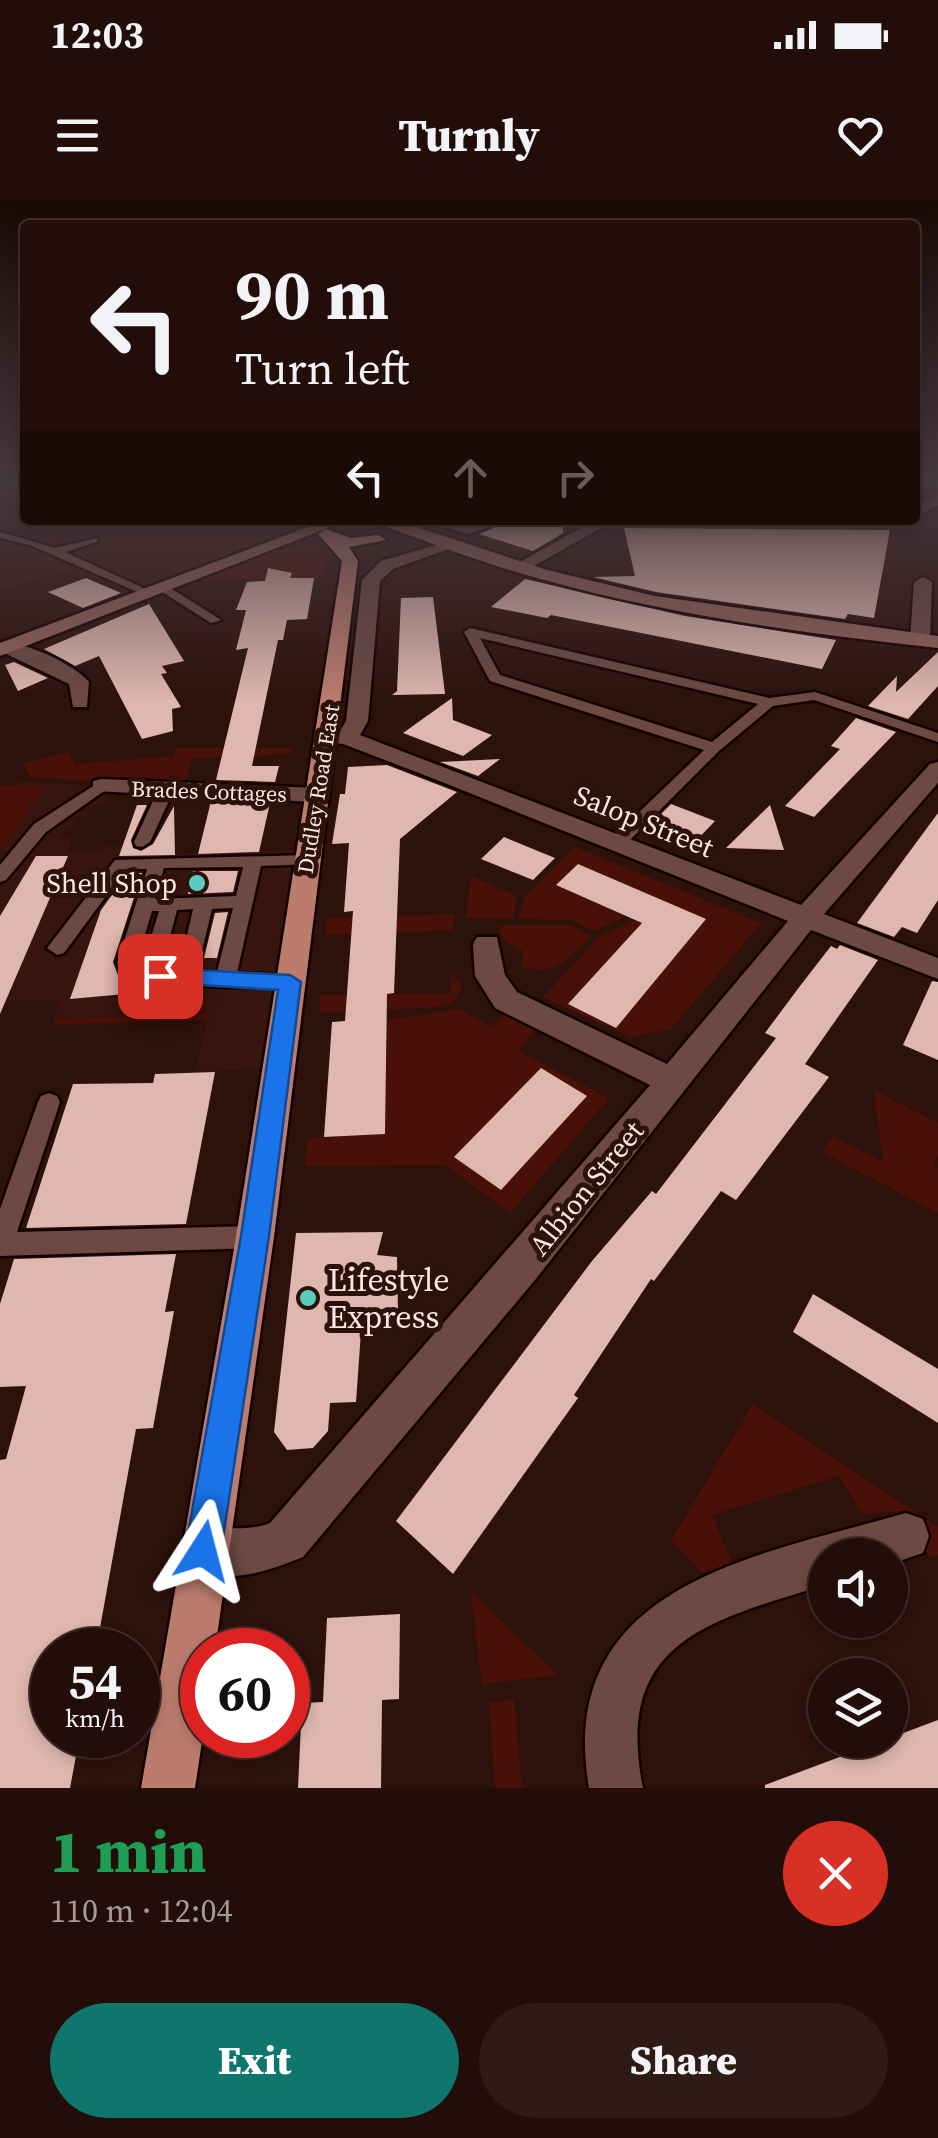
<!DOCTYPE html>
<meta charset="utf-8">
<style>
body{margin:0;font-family:"Source Serif 4",serif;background:#2e1b16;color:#f1f3f6;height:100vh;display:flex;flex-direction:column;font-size:38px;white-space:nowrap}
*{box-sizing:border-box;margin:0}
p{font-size:32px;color:#a29c9c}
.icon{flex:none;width:55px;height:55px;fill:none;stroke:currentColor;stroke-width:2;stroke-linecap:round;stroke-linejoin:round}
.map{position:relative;height:1588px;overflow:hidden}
.panel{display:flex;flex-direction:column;background:#220d08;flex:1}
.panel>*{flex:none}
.top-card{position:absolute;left:20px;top:20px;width:900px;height:305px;border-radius:10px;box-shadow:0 5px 15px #0003,0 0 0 2px #3f2d29;background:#220d08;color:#f1f3f6;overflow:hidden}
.controls{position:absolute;left:808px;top:1338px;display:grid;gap:20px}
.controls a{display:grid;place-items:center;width:100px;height:100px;border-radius:50%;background:#220d08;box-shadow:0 5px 15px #0003,0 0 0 2px #3f2d29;font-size:50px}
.speed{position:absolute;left:30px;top:1428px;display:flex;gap:20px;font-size:50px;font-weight:700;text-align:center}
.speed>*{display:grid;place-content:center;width:130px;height:130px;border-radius:50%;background:#220d08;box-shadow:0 5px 15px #0003,0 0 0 2px #3f2d29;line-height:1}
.speed small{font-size:25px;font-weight:400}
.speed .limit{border:15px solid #d22;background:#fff;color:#111}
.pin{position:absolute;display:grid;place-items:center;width:85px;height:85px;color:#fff;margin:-42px;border-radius:20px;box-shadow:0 5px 15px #0006}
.me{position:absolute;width:110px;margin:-55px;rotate:9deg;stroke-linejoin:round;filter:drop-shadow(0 0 8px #0008)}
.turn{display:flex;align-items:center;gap:35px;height:210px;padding:0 50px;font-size:45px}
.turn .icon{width:130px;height:130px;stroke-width:2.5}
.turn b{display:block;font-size:70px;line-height:85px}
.lanes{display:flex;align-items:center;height:95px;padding:0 50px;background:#0003;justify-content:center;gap:50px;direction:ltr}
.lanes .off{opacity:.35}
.round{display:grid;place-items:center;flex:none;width:105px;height:105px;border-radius:52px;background:#2e1b16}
.headline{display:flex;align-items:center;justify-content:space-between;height:170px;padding:0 50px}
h1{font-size:60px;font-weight:800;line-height:75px;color:#1e9e55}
.cta{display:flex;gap:20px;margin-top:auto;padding:20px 50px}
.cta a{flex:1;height:115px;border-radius:60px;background:#0f766e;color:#fff;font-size:40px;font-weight:800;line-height:115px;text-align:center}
.cta a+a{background:#2e1b16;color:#f1f3f6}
.status{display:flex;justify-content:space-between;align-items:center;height:70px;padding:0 50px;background:#220d08;direction:ltr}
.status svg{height:28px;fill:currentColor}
header{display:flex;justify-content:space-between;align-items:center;height:130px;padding:0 50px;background:#220d08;font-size:45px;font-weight:800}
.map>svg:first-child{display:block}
</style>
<div class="status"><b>12:03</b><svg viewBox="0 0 49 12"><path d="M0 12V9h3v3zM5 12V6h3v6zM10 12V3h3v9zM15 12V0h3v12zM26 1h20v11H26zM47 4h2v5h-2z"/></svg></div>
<header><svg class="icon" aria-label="menu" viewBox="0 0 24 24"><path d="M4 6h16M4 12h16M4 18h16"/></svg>Turnly<svg class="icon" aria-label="heart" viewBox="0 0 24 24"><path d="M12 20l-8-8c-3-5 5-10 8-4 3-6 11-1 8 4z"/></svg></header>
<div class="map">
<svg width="938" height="1588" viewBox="0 0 938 1588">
<rect width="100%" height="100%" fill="#2d110b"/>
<g fill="#37140d">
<polygon points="0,279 25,279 25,320 293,320 310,334 136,396 74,368 0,391"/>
<polygon points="17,581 113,587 104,604 93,604 86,617 77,617 71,629 65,629 61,637 73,637 67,651 103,650 106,645 149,646 146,655 309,650 279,868 196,872 208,813 54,819 60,800 0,801 0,603"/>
</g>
<g fill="#481006">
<polygon points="310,345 326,352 324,378 198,380 281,348"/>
<polygon points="175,548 293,548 291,554 192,559 183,587 31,577 23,563 69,552 75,564 174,556"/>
<polygon points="0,586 47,587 0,649"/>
<polygon points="575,647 761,723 671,829 631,837 543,797 600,736 635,720 642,723 569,804 616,827 705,719 578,664 557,685 627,716 594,731 571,720 519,719 524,698"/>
<polygon points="471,676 517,696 513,719 466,718"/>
<polygon points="455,714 453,730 325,735 326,718"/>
<path d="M 497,725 L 570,725 L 592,736 C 568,759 555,777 521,766 L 523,751 L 504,741 Z"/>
<polygon points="451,773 463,786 454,801 439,807 320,813 319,795 450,793"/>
<polygon points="460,809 491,827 504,815 535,830 518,851 609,898 510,1013 445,965 305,966 307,939 385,934 387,820"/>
<polygon points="209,813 208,820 52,825 54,819"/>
<polygon points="874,890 938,923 938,956 933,965 938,968 938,1013 822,952 832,936 883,962"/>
<polygon points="753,1204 938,1327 938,1355 930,1357 902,1311 862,1314 839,1276 712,1315 733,1365 702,1372 671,1340"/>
<polygon points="471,1392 558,1475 482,1484"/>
<polygon points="514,1499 522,1588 495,1588 489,1503"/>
</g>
<g fill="#deb7ae">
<polygon points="492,320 563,320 563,333 533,351 479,334 496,327"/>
<polygon points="624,328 890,330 874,418 848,414 845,419 656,392 593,377 635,376"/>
<polygon points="268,368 292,373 290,378 314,378 307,419 287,420 283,440 278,440 252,566 279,566 275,582 216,580 248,448 236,450 246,410 236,410 247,382 265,381"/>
<polygon points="86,378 121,393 83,408 48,392"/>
<polygon points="525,379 685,416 836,440 822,469 551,415 547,418 491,407"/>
<polygon points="433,397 445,494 392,495 397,491 401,398"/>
<polygon points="149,404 184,461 162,466 167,473 161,474 181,507 172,509 173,531 142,539 99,456 75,466 44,449"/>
<polygon points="938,452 938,486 908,519 868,506 897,476 896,492"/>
<polygon points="14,462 48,478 18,491 5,465"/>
<polygon points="452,498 453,520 492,535 463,556 403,533"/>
<polygon points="856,518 896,532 814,617 785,606 840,549 831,546"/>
<polygon points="500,559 478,576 440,562"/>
<polygon points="387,565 457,592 400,639 394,793 387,794 385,934 324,937 332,822 345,821 353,711 344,712 349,643 332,644 340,594 345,594 348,567"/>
<polygon points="211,601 270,603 259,652 198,654"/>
<polygon points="671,604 715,621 694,643 650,625"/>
<polygon points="137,605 147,605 131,640 133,648 141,651 153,644 174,606 175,655 119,656"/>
<polygon points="770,605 784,650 726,648"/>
<polygon points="938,613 938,700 917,733 902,727 894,737 857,723"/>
<polygon points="504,637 555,658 533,680 481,659"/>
<polygon points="36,656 68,656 0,814 0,716"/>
<polygon points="578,664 706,719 616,828 568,804 642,723 556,685"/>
<polygon points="193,671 238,671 233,692 188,694"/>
<polygon points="128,673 142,673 113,762 125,794 70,799 101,710"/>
<polygon points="228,712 217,758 204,758 215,713"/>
<polygon points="840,745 878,760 805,864 829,877 736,1000 721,991 654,1081 651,1079 574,1195 578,1198 453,1374 396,1321 592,1061 652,991 656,994 776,838 765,833 800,786 831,746 837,749"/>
<polygon points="932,781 938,782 938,860 903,845"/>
<polygon points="541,868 587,896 501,990 454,957"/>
<polygon points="215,872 186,1024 26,1028 73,884 153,883 155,874"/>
<polygon points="383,1032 377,1055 397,1057 398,1112 362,1118 356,1202 330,1203 328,1231 313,1248 287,1250 274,1232 296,1033"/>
<polygon points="176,1054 165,1112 174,1111 153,1228 136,1229 96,1450 52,1450 52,1535 80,1535 70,1588 0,1588 0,1260 6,1259 26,1186 0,1187 0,1104 14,1059"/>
<polygon points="813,1094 938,1169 938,1223 793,1132"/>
<polygon points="400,1414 399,1499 382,1500 381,1588 298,1588 302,1503 323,1502 327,1418"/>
<polygon points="938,1520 938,1588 765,1588 765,1585"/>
</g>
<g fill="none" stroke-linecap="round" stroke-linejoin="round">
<g stroke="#140000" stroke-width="5">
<g id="lane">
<polygon points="444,321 469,328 488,322 493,325 469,334 440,326"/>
<polygon points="0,332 55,348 97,338 97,342 65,352 152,392 142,394 30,345 0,338"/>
<polygon points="156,384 164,384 221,420 211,423 156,388"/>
<path d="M 470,428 L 769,498 L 815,492 L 938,533 L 938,542 L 814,500 L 773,506 L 719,551 L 624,646 L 618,647 L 610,642 L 612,638 L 704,550 L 490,481 L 464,432 ZM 480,438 L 758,504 L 712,542 L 500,475 Z"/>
<polygon points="101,581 109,586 107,589 46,632 6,680 0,682 0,665 34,624"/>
<polygon points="166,585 174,590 150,642 142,647 136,646 134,642 158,590"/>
<path d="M 307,655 L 316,660 L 313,664 L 261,666 L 237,773 L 290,775 L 300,782 L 297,787 L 225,787 L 129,780 L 117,763 L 147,669 L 126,669 L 64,753 L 57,755 L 47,748 L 115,660 ZM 243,667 L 236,696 L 155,699 L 164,668 ZM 233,708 L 217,772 L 201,771 L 198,768 L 212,709 ZM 193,709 L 179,770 L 166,769 L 163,764 L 177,710 ZM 152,711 L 159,711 L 143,764 L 146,769 L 142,768 L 137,762 Z"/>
<polygon points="49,893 57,896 60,902 17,1032 255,1026 264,1029 267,1037 264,1045 255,1048 0,1056 0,1009 38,902 41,896"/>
</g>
</g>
<g stroke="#140000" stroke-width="5">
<g id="street">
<polygon points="938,295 938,305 915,317 915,306"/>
<polygon points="595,320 615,320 525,371 511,367"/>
<path d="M 443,343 L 457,346 L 393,369 L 380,381 L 368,521 L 360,535 L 801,705 L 930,564 L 938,562 L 938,583 L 824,714 L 938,758 L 938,779 L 811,730 L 535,1080 L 303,1357 C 263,1373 228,1385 186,1368 L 179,1351 L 186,1334 C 214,1323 242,1334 270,1323 L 650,885 L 495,808 L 475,776 L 473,744 L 477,737 L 497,737 L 505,775 L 517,792 L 667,864 L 788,721 L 437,580 L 343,544 L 319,541 L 319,531 L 340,531 L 346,521 L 362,380 L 381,361 Z"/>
<polygon points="923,377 932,382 930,440 920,446 910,440 914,382"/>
<path d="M 0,443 C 23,440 74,464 89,482 L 87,507 L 73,507 L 69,484 L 0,451 Z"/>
<polygon points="101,579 317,588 329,595 317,602 93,591 93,581"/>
<path d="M 906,1313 L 923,1319 L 929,1336 L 923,1353 L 890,1364 L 890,1355 L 825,1355 L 825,1385 C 709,1421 613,1441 643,1588 L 589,1588 C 554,1384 757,1356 906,1313 Z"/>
</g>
</g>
<g stroke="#140000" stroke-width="5">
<g id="secondary">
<polygon points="326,320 343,322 0,456 0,443"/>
<path d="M 383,320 L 395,320 L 547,370 L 655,396 L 938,436 L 938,448 C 803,433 668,415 537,378 C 485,364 434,344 384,326 Z"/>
</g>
</g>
<g stroke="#140000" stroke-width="5">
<polygon id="primary" points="326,329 351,338 378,335 386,340 349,347 358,361 274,1037 215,1450 202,1450 203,1535 195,1588 141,1588 236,1037 342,361 318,334"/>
</g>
<use href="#lane" fill="#6c4a43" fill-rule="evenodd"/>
<use href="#street" fill="#6c4a43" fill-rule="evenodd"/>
<use href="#secondary" fill="#946359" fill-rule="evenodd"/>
<use href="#primary" fill="#bb7c6e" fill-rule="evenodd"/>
</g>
<linearGradient id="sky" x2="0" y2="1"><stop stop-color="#190906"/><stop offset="0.56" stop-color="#46383f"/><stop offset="1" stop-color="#46383f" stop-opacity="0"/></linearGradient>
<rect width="938" height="502" fill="url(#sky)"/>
<polygon fill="#1a73e8" stroke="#114b97" stroke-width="2.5" points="160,768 290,775 301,782 269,1036 221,1351 216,1364 203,1369 191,1364 185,1351 241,1036 278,790 153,782 149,776"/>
<g fill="#59cebe" stroke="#2d110b" stroke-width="4">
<circle cx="197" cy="683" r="10"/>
<circle cx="308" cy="1098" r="10"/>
</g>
<g text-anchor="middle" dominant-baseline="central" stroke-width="10" stroke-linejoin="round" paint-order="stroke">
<g font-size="22" fill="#fce7e2" stroke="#2d110b">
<text transform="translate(318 589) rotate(-81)">Dudley Road East</text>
<text transform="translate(209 591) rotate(2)">Brades Cottages</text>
</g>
<g font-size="28" fill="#fce7e2" stroke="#2d110b">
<text transform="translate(644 621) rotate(22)">Salop Street</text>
<text transform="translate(586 988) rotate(-51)">Albion Street</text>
</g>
<g font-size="28" fill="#fce7e2" stroke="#2d110b" text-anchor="end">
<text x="177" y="683">Shell Shop</text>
</g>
<g font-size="32" fill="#fce7e2" stroke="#2d110b" text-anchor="start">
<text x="328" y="1080">Lifestyle<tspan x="328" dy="37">Express</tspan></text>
</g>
</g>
</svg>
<div class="controls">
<a><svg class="icon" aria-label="sound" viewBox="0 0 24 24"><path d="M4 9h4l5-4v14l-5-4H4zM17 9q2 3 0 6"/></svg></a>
<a><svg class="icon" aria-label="layers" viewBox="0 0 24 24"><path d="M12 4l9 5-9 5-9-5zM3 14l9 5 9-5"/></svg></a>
</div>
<div class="speed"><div>54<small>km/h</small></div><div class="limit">60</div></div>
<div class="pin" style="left:160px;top:776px;background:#d93025"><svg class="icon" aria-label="arrive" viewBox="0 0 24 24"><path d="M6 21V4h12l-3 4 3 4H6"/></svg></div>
<svg class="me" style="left:203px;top:1351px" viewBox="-20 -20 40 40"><path d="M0-17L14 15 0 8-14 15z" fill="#1a73e8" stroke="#fff" stroke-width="4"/></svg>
<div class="top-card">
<div class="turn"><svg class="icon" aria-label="left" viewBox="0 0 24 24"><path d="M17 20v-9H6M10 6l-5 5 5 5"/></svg><div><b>90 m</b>Turn left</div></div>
<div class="lanes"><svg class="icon" aria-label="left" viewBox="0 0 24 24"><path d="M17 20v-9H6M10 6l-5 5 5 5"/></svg><svg class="icon off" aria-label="ahead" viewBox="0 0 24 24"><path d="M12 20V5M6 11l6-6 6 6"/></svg><svg class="icon off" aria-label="right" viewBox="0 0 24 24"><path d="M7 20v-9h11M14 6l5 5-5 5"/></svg></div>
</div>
</div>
<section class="panel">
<div class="headline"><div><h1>1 min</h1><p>110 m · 12:04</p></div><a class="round" style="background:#d93025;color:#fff"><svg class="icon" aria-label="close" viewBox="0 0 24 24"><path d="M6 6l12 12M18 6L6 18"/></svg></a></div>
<div class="cta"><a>Exit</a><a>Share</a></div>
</section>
